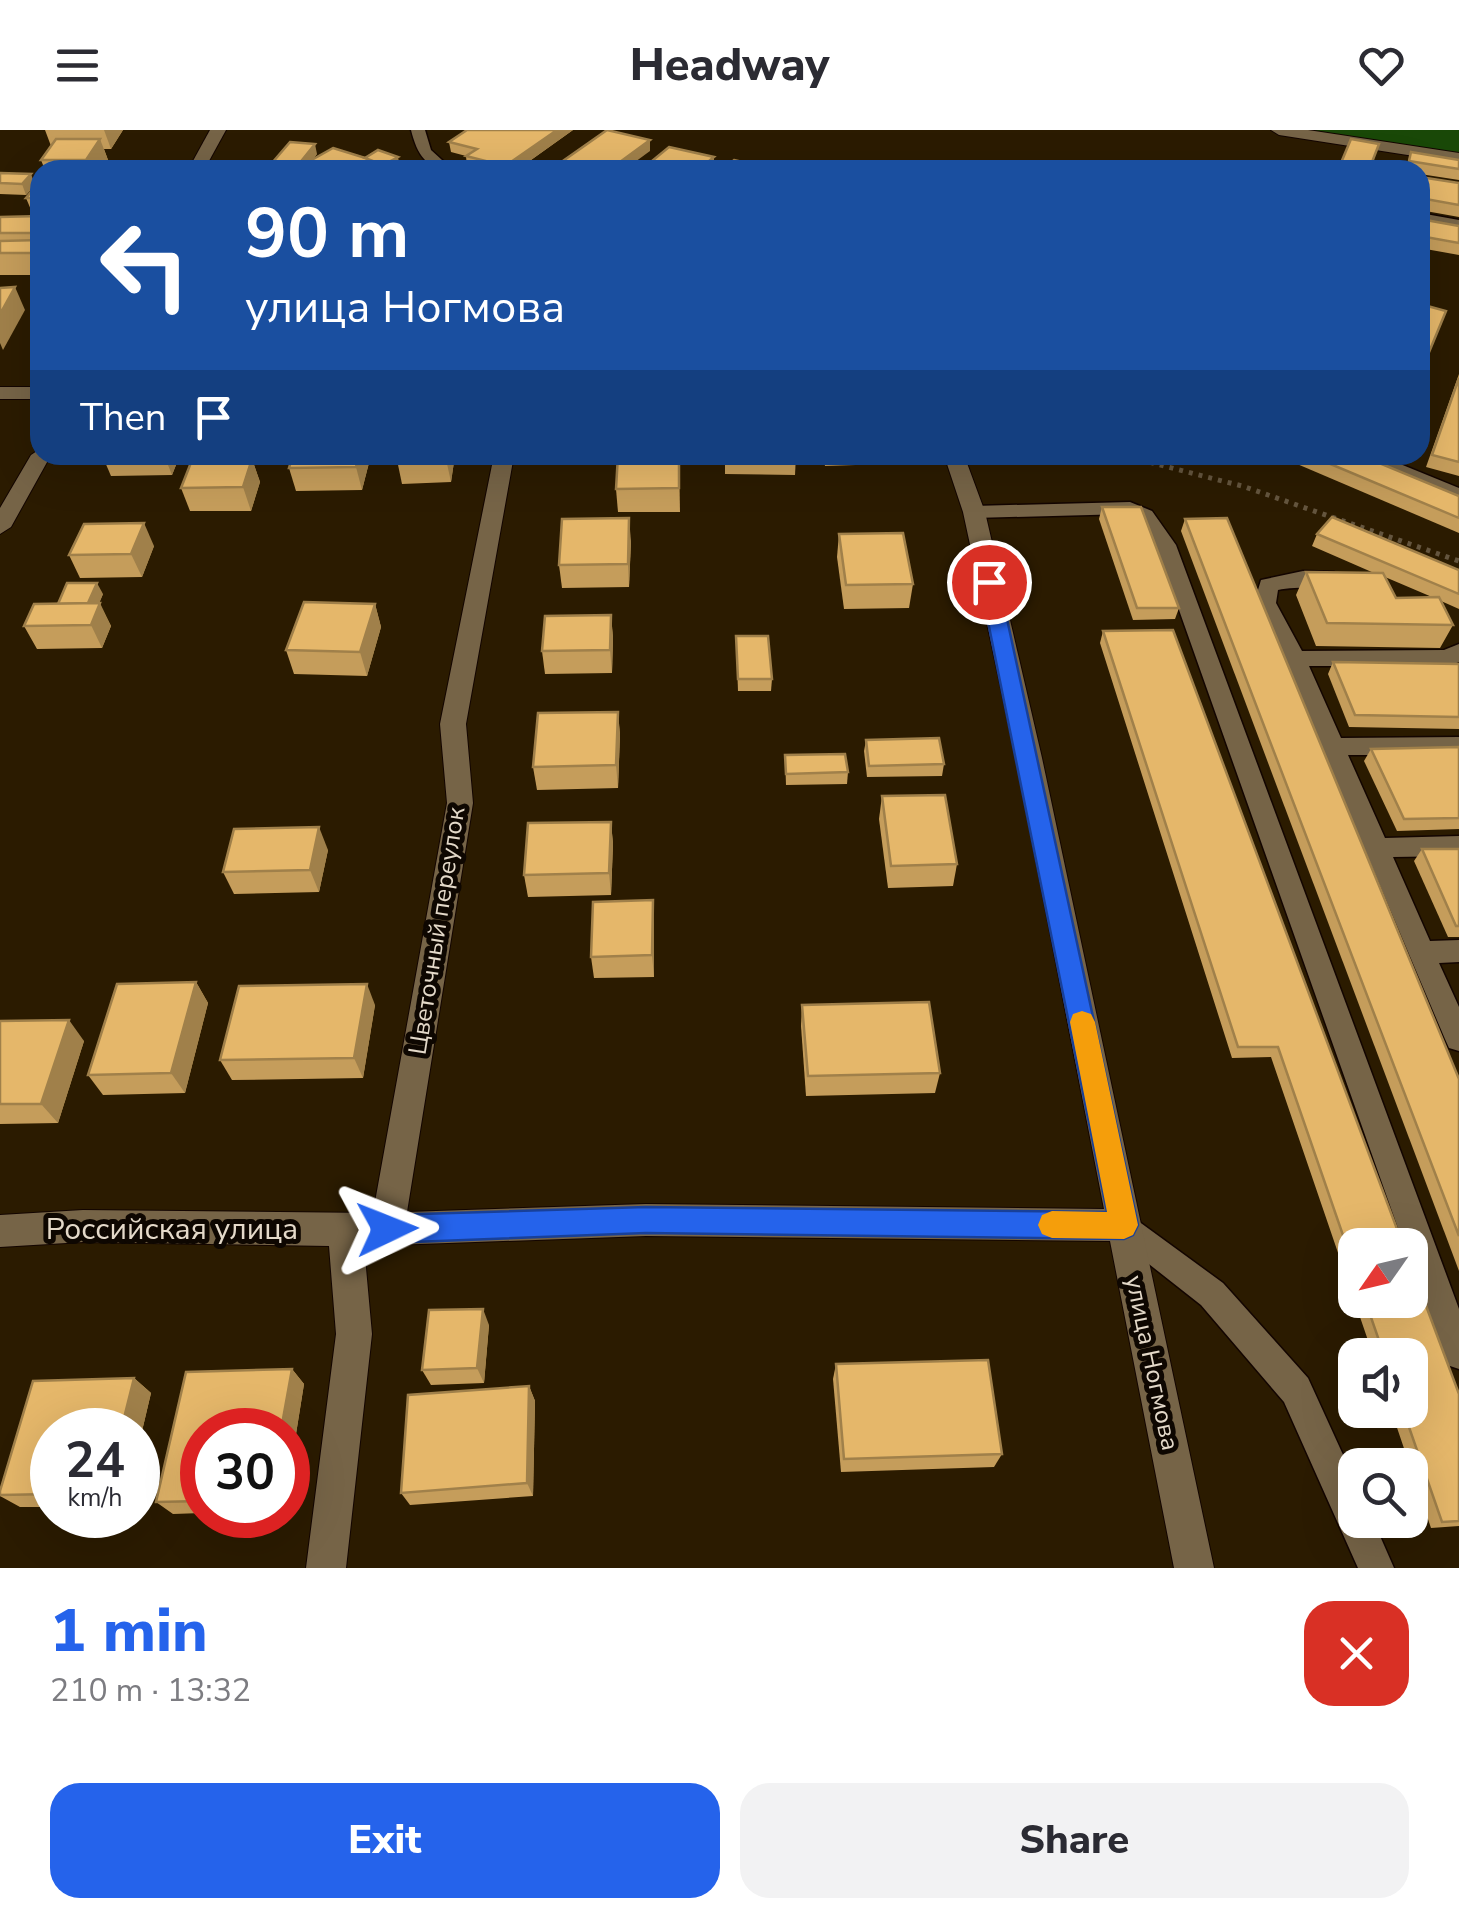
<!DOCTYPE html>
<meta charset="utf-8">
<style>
body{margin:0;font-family:"Nunito Sans",sans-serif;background:#f2f2f3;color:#2b2b33;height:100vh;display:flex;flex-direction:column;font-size:38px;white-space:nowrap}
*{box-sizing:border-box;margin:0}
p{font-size:32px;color:#7c7c81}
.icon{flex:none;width:55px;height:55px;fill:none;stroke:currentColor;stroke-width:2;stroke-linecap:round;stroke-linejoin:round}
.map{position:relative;height:1438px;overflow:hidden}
.side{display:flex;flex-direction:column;background:#fff;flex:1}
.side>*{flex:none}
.hud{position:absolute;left:30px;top:30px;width:1400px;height:305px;border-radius:30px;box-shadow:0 10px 40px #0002;background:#1a4fa0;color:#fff;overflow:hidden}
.needle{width:65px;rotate:236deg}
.controls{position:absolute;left:1338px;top:1098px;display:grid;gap:20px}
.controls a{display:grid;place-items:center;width:90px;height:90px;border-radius:20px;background:#fff;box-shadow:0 10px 40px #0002;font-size:50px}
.speed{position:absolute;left:30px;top:1278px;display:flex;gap:20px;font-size:50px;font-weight:700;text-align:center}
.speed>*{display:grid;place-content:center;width:130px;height:130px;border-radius:50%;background:#fff;box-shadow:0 10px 40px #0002;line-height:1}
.speed small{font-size:25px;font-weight:400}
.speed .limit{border:15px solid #d22;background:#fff;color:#111}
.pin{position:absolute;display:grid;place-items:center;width:85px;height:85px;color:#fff;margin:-42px;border:5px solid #fff;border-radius:50%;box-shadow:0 2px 10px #0007}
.me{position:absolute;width:110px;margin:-55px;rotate:88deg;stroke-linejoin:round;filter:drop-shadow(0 0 8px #0008)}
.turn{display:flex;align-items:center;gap:35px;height:210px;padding:0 50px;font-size:45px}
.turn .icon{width:130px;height:130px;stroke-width:2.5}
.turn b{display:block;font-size:70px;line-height:85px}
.then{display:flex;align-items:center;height:95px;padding:0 50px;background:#0003;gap:20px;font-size:38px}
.round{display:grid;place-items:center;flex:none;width:105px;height:105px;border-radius:30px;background:#f2f2f3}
.summary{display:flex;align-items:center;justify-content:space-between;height:170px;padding:0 50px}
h1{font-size:60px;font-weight:800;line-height:75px;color:#2563eb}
.action{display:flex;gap:20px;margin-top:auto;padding:20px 50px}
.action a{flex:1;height:115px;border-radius:30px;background:#2563eb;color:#fff;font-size:40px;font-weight:800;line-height:115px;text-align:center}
.action a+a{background:#f2f2f3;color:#2b2b33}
header{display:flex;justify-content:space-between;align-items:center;height:130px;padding:0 50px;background:#fff;font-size:45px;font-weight:800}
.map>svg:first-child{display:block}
</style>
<header><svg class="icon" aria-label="menu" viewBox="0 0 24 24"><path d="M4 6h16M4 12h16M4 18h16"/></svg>Headway<svg class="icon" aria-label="heart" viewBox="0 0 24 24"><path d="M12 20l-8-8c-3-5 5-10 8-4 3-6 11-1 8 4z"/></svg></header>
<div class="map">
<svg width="1459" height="1438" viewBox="0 0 1459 1438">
<rect width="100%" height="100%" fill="#2b1b00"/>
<polygon fill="#194807" points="1279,0 1459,0 1459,28"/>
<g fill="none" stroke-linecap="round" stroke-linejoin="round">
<g stroke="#130500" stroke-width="3">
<g id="service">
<path d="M 411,0 L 425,0 L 431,20 L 453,40 C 426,40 417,24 411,0 Z"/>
<polygon points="1420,83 1459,90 1459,100 1420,93"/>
<polygon points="1352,325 1378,325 1459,358 1459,371"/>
<polygon points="1130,372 1152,381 1176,415 1459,1179 1459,1239 1447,1235 1443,1223 1410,1131 1410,1115 1404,1115 1156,415 1138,389 1127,384 974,388 964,382 974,376"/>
<path d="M 1303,441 L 1334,442 L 1344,449 C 1334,459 1296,456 1278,460 L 1276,473 L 1302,521 L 1444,520 L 1459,514 L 1459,532 L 1449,536 L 1309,536 L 1341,608 L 1459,607 L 1459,625 L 1348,625 L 1385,708 L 1459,706 L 1459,726 L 1393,727 L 1430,811 L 1459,810 L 1459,832 L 1439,833 L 1459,877 L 1459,921 L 1449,918 L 1445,909 L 1284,529 L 1254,473 L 1261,450 Z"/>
<polygon points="1123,1080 1223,1153 1308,1248 1355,1351 1355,1390 1373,1390 1394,1438 1358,1438 1284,1272 1201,1175 1112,1105 1108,1095 1112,1085"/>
</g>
</g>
<g stroke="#130500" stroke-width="2">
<g id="minor">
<polygon points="210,0 226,0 204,40 188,40"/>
<rect x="0" y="257" width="40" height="12"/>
<polygon points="40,319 40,325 51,325 11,397 0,404 0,378 31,325"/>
<polygon points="494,325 514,325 466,594 473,673 407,1082 646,1074 1104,1079 1016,628 963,382 944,325 964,325 985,382 1042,628 1214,1438 1174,1438 1110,1111 646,1106 364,1116 372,1204 346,1438 306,1438 336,1204 329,1116 83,1112 0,1117 0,1085 83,1080 373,1083 447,673 440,594"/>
</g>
</g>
<g stroke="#130500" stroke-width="2">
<polygon id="tertiary" points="1271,0 1308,0 1459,23 1459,33 1279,5"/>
</g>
<polyline stroke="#64553e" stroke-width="5" stroke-dasharray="4 6" stroke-linecap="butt" points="1121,325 1242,356 1459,431"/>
<use href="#service" fill="#766447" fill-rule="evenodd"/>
<use href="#minor" fill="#766447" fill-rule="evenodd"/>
<use href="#tertiary" fill="#766447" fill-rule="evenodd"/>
</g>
<g fill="#c59d5b" fill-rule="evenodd">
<polygon points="45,0 123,0 111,19 104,19 108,30 101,40 45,40 41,30 51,16"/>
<polygon points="467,0 573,0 517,40 479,40 467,37 466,26 451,22 449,12"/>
<polygon points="333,18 400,37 395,40 266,40 317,24 313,29"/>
<polygon points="1411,22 1459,30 1459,50 1420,44 1420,40 1405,40"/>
<polygon points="0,43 35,55 26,65 0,64"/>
<polygon points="1420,47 1459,53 1459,87 1420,80"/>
<polygon points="40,51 40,145 0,145 0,87 34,87 26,68"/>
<polygon points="1420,89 1459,96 1459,125 1420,118"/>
<polygon points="1459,244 1459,346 1426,337"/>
<polygon points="102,325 180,325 172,345 111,346"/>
<polygon points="293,325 371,325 362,360 296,361 289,338"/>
<polygon points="398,325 455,325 451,352 402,354 397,330"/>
<polygon points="679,325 680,382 618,382 616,359"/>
<polygon points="725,325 796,325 795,345 725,344"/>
<polygon points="823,325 887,325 886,334 825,336"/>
<polygon points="1276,325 1360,325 1459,366 1459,403"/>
<polygon points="252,329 260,352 251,381 190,381 181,358"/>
<polygon points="1102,377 1179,478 1175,489 1133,490 1099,389"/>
<polygon points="1185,389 1459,949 1459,1141 1181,401"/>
<polygon points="839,404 913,454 909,478 844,479 837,427"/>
<path d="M 1317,404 L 1459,440 L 1459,479 L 1441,471 L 1453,495 L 1440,518 L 1316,516 L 1296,465 L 1306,442 L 1374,443 L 1312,416 ZM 1385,447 L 1432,467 L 1396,468 Z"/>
<polygon points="631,411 629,457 562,458 559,435"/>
<polygon points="154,416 142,447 80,448 69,425"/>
<polygon points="103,464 99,473 111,496 102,518 37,519 24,496 58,474"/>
<polygon points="375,474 381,497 367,546 294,544 286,520"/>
<polygon points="611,485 613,508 612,543 545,544 542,521"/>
<polygon points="1173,500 1355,1115 1355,1170 1410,1170 1459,1264 1459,1396 1431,1398 1391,1280 1410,1280 1410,1225 1373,1225 1271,927 1232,928 1100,513 1103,501"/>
<polygon points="736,506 772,549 771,561 738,561"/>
<polygon points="1333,532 1459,534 1459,599 1349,597 1328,544"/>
<polygon points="618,582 620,605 618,658 537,660 533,637"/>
<polygon points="866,610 944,634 942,646 867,647 864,621"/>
<polygon points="1459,617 1459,699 1397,701 1364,631 1371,619"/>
<polygon points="785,625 848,642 847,654 786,655"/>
<polygon points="882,666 957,734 953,756 888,758 879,689"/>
<polygon points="611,692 613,714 611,765 528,767 524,745"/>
<polygon points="1422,719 1459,719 1459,807 1448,807 1414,731"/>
<polygon points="328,720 319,762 234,764 223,742"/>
<polygon points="654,792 654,847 594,848 591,827"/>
<polygon points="196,852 208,873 185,963 103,965 88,945"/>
<polygon points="375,875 363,948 232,950 220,930"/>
<polygon points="802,875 940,943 935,963 806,966 801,896"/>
<polygon points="0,891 84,911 58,993 0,994"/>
<polygon points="489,1195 484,1253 431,1255 422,1240"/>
<polygon points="836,1234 1002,1324 994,1337 841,1342 833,1249"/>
<polygon points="292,1239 304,1254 288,1354 288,1300 202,1300 202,1383 173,1384 156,1372 186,1242"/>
<polygon points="134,1248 151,1263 138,1318 138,1300 52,1300 52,1377 20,1377 0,1366 0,1361 33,1251"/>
<polygon points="529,1256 535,1271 533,1366 410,1375 401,1363"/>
</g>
<g fill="#a0804a">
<polygon points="104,0 123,0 111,19"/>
<polygon points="557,0 573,0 517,40 506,40 505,36"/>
<polygon points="100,9 108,30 101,40 90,40 86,30"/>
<polygon points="650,10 650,21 624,40 609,40"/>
<polygon points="315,14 317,24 306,38 301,36 302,40 294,40"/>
<polygon points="398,27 400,37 395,40 384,40 383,35"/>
<polygon points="714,27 714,38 711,40 698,40"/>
<polygon points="372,30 374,40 355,40"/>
<polygon points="31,44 35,55 26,65 22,54"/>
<polygon points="15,157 25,180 3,220 0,213 0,184"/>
<polygon points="164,325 180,325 172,345"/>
<polygon points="359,325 371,325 362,360 356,337"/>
<polygon points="447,325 455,325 451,352 446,329"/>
<polygon points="252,329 260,352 251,381 243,357"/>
<polygon points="629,388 631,411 629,457 628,434"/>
<polygon points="144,393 154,416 142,447 131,424"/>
<polygon points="97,453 103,464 94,486 88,474"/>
<polygon points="100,473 111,496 102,518 91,495"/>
<polygon points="375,474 381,497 367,546 360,522"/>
<polygon points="611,485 613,508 612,543 610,520"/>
<polygon points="618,582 620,605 618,658 616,635"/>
<polygon points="611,692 613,714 611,765 609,743"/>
<polygon points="319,697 328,720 319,762 310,740"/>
<polygon points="653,770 654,792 654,847 652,825"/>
<polygon points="196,852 208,873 185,963 171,943"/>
<polygon points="367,854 375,875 363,948 354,928"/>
<polygon points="69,890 84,911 58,993 41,974"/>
<polygon points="483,1179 489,1195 484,1253 477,1238"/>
<polygon points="292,1239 304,1254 288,1354 288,1300 281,1300"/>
<polygon points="134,1248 151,1263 138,1318 138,1300 121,1300"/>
<polygon points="529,1256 535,1271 533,1366 527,1353"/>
</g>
<g fill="#e5b76a" stroke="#a0804a" stroke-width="2.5">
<polygon points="467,0 557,0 505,36 466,26 477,19 449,12"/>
<polygon points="607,0 650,10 609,40 550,40"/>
<polygon points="56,9 100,9 86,30 41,30"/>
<polygon points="1351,9 1379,14 1369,40 1338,40"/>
<polygon points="290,12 315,14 294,40 266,40"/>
<polygon points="669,17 714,27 698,40 641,40"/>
<polygon points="333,18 372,30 355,40 313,40 301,36"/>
<polygon points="378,20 398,27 383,35 365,28"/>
<polygon points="1411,22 1459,30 1459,39 1409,31"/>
<polygon points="734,30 777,40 723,40"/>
<polygon points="0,43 31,44 22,54 0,53"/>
<polygon points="1420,47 1459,53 1459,75 1420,68"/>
<polygon points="40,51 40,68 26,68"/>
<polygon points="40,86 40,103 0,103 0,87"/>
<polygon points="1420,89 1459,96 1459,113 1420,106"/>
<polygon points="40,110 40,123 0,123 0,111"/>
<polygon points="15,157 0,184 0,158"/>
<polygon points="1420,174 1446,181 1420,244"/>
<polygon points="1459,248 1459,332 1432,325"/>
<polygon points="293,325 359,325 356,337 289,338"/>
<polygon points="398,325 447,325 446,329 397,330"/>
<polygon points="618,325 679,325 679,358 616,359"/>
<polygon points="1309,325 1360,325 1459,366 1459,388"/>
<polygon points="252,329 243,357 181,358 192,330"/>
<polygon points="1102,377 1141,377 1179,478 1137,478"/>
<polygon points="1332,387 1459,440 1459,464 1317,404"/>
<polygon points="629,388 628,434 559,435 562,389"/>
<polygon points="1227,388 1459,949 1459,1106 1185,389"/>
<polygon points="144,393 131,424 69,425 84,394"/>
<polygon points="903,403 913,454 846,455 839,404"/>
<polygon points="1306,442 1383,443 1396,468 1439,467 1453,495 1327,493"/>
<polygon points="67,453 97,453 88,473 58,474"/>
<polygon points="304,472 375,474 360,522 286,520"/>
<polygon points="100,473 91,495 24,496 34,474"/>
<polygon points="611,485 610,520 542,521 545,486"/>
<polygon points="1173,500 1403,1115 1355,1115 1355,1140 1278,917 1238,917 1103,501"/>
<polygon points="736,506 768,506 772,549 738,549"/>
<polygon points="1333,532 1459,534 1459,587 1355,585"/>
<polygon points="618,582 616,635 533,637 538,583"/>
<polygon points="939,608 944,634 869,636 866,610"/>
<polygon points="1459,617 1459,688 1404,689 1371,619"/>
<polygon points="845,624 848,642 786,644 785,625"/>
<polygon points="945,665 957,734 891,736 882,666"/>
<polygon points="611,692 609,743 524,745 528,693"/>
<polygon points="319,697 310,740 223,742 234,699"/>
<polygon points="1422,719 1459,719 1459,796 1456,796"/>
<polygon points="653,770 652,825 591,827 593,772"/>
<polygon points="196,852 171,943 88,945 117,854"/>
<polygon points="367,854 354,928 220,930 239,856"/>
<polygon points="929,872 940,943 808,946 802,875"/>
<polygon points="69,890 41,974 0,974 0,891"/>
<polygon points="1410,1133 1459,1264 1459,1391 1442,1392 1403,1280 1410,1280 1410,1225 1384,1225 1365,1170 1410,1170"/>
<polygon points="483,1179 477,1238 422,1240 429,1180"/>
<polygon points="988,1230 1002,1324 844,1329 836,1234"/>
<polygon points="292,1239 281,1300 202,1300 202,1371 156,1372 186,1242"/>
<polygon points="134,1248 121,1300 52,1300 52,1364 0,1365 0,1361 33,1251"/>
<polygon points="529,1256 527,1353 401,1363 408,1265"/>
</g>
<polygon fill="#2563eb" stroke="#184099" stroke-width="2.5" points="989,446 999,452 1138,1095 1133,1105 1124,1109 646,1103 387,1113 377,1109 373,1099 377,1089 387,1085 646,1077 1107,1082 980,452"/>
<polygon fill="#f59e0b" points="1082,881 1091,884 1095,892 1138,1095 1133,1105 1124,1109 1052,1108 1042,1104 1038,1095 1042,1085 1052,1081 1107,1082 1070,892 1073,884"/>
<g text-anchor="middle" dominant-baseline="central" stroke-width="10" stroke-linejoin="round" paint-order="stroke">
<g font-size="25" fill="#e4d9c9" stroke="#0e0701">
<text transform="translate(437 801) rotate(-81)">Цветочный переулок</text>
<text transform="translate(1152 1233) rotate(78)">улица Ногмова</text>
</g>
<g font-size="30" fill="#e4d9c9" stroke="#0e0701">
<text x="172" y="1099">Российская улица</text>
</g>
</g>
</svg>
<div class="controls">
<a><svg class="needle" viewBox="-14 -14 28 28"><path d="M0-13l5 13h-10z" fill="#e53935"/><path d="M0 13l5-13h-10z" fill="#7c7c81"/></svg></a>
<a><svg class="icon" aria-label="sound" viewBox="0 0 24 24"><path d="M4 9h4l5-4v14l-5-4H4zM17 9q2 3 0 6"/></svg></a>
<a><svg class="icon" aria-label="search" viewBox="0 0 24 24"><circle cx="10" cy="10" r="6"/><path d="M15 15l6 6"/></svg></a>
</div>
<div class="speed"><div>24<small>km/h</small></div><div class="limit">30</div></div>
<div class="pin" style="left:989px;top:452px;background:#d93025"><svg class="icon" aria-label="arrive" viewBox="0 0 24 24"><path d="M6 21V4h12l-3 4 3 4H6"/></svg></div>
<svg class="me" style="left:387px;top:1099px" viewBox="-20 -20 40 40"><path d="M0-17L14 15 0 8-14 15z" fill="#2563eb" stroke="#fff" stroke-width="4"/></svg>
<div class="hud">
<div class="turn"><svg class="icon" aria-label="left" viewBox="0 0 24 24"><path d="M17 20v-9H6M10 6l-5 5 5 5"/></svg><div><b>90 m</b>улица Ногмова</div></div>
<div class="then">Then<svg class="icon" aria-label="arrive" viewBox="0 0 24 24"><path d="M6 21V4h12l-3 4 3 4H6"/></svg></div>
</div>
</div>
<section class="side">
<div class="summary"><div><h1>1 min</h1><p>210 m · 13:32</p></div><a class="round" style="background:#d93025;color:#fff"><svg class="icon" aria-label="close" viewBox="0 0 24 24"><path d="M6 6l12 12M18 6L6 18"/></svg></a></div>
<div class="action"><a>Exit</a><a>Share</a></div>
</section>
